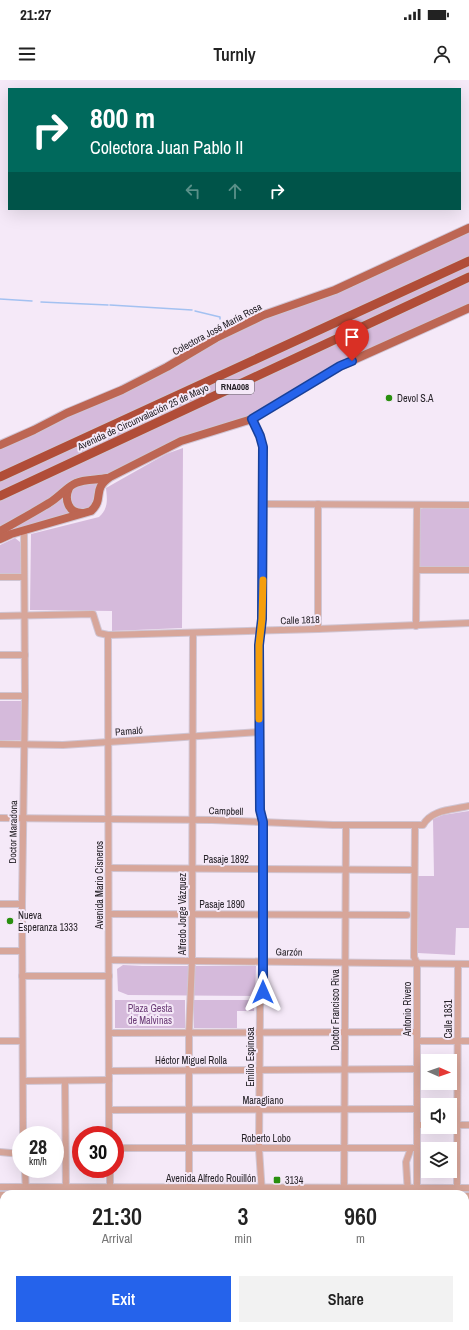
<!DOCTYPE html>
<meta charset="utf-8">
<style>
body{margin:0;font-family:"Archivo Narrow",sans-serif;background:#f2f2f2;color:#222;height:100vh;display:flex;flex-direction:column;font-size:15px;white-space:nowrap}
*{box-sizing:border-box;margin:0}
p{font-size:13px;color:#767676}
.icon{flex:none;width:22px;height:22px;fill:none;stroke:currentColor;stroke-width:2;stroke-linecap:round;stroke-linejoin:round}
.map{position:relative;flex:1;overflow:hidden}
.details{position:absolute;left:0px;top:1110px;width:469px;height:140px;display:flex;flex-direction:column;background:#fff;border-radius:12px 12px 0 0;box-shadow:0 4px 16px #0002}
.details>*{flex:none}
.banner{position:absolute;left:8px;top:8px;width:453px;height:122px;border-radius:0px;box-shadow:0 4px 16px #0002;background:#00695c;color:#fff;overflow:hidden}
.needle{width:26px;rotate:92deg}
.buttons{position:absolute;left:421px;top:974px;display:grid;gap:8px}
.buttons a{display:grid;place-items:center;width:36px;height:36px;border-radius:0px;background:#fff;box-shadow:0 4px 16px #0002;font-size:20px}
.speed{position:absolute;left:12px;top:1046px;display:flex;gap:8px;font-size:20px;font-weight:700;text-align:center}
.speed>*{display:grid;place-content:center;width:52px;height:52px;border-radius:50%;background:#fff;box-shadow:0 4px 16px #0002;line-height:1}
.speed small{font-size:10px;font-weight:400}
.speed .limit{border:6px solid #d22;background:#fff;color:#111}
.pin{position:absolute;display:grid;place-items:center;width:34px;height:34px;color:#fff;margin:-41px -17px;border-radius:50% 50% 50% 0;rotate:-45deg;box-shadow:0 0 4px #0007}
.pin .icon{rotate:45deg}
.me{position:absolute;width:44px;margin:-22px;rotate:0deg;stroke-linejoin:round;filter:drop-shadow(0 0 3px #0008)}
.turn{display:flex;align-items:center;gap:14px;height:84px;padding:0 16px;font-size:18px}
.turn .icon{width:52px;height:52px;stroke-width:2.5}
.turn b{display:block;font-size:28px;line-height:34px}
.lanes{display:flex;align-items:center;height:38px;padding:0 16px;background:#0003;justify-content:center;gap:20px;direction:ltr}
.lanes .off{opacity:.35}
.eta{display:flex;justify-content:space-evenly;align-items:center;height:68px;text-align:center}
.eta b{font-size:24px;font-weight:600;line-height:28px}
.button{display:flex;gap:8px;margin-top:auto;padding:8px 16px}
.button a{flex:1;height:46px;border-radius:0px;background:#2563eb;color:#fff;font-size:16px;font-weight:600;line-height:46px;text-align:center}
.button a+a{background:#f2f2f2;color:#222}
.status{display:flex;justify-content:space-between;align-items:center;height:28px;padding:0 20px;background:#fff;direction:ltr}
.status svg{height:11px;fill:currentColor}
header{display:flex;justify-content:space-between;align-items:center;height:52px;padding:0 16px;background:#fff;font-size:18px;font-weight:600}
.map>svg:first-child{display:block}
</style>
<div class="status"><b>21:27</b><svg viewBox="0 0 49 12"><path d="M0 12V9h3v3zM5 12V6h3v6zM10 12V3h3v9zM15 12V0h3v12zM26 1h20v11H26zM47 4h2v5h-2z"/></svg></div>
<header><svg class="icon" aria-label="menu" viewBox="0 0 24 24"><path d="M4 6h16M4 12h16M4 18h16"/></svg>Turnly<svg class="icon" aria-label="person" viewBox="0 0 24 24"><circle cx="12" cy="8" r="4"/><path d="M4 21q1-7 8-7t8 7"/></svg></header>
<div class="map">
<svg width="469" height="1250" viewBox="0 0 469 1250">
<rect width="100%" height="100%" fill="#f5e9f8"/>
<g fill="#d5badb">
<polygon points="469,148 469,228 340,286 252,339 181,361 103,401 95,427 0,459 0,365 34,350 216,258 335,210"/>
<path d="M 183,368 L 182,548 L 112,551 L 112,531 L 30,530 L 31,454 L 99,437 C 109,428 107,419 106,408 L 166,374 Z"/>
<polygon points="469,427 469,488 421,487 419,485 419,430 423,428"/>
<polygon points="15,458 20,462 22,470 22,493 20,495 0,495 0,465"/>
<rect x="0" y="621" width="21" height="39"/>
<polygon points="469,731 469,848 456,848 455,875 418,873 417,796 434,796 433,739 443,735"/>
<polygon points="123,885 142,886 256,886 255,916 128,915 118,911 117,889"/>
<rect x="115" y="920" width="70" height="28"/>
<polygon points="194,920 254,920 254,931 237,931 237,948 194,948"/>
</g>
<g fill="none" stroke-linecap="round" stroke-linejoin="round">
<g stroke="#a3c1f1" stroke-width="1.5">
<polyline points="0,219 32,221"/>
<polyline points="41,222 108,225"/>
<polyline points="110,225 192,230"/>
<polyline points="195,231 220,237 220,239"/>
</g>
<g stroke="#d0c5d3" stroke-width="8">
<g id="minor">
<polyline points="252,339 260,356 263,367 262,539 259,565 260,730 263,742 263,912 260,925 259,1069 262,1114"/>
<polyline points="263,424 469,425"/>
<polyline points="318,424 318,549"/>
<polyline points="417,490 469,490"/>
<polyline points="0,497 24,497"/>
<polyline points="0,536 93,534 99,553 108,555 318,549 469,543"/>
<polyline points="416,546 417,425"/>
<polyline points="108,555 109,1055"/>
<polyline points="0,575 25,575"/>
<polyline points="0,616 25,616"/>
<polyline points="0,664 63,665 259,652"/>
<path d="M 0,738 L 212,740 L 333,745 L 423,745 C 432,729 453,730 469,726"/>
<polyline points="415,745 414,877 417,883 417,1114"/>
<polyline points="109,788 414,790"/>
<polyline points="0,824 22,824"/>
<polyline points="109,834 407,835"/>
<polyline points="0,871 22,871"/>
<polyline points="109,880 469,884"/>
<polyline points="22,896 109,896"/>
<polyline points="109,953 417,952"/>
<polyline points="0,961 22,961"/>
<polyline points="417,961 469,961"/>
<polyline points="109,991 417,989"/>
<polyline points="23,1001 109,1000"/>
<polyline points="65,1001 66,1114"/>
<polyline points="109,1030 417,1029"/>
<polyline points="417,1045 428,1045"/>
<polyline points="450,1045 469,1045"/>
<polyline points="23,1055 22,824 25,616 24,450"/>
<polyline points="115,1068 417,1068"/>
<polyline points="0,1072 21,1074"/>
<polyline points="25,1089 26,1114"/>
<polyline points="110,1089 110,1114"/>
<polyline points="0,1107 469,1108"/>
<polyline points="189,1114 189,953 192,881 193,553"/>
<polyline points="344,1114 346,745"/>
<polyline points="408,1114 406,1082 411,1068"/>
<polyline points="457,1114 458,884"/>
<polyline points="0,1115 4,1115"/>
<polyline points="465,1116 469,1116"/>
<polyline points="0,1155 4,1155"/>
<polyline points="0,1241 4,1241"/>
<polyline points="27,1246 27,1250"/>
<polyline points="106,1250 107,1246"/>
<polyline points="263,1250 420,1248"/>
</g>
</g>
<g stroke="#d0c5d3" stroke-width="10">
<g id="major">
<polyline points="0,365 34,350 67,333 122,310 167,287 216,258 264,235 335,210 469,148"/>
<path d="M 69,408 C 64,419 68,433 82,433"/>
<path d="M 0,451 C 16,442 33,433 49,423 C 58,418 68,406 76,403 C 84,399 98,400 107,398"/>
<path d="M 0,459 L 11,454 L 91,431 C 105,418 91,410 110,397 L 181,361 L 252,339 L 340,286 L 469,228"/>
</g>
</g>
<g stroke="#d0c5d3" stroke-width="11">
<g id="highway">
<polyline points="0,397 469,181"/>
<polyline points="0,416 469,197"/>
</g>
</g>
<use href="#minor" stroke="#d7a69a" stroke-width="6"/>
<use href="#major" stroke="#bd6653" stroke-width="8"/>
<use href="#highway" stroke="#b14d38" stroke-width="9"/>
</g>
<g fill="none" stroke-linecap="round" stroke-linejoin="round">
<g stroke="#184099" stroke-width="10">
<polyline id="route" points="263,912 263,742 260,730 259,565 262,539 263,367 260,356 252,339 340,286 352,281"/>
</g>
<use href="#route" stroke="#2563eb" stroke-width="7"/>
<polyline stroke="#f59e0b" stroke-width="7" points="259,639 259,565 262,539 263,500"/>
</g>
<g fill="#298f0f" stroke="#f5e9f8" stroke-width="1.5">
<circle cx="389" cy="318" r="4"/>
<circle cx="10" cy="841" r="4"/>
<rect x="273" y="1096" width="8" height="8" rx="2"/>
</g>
<g text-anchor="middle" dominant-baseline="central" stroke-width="4" stroke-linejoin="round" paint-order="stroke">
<rect fill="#f5e9f8" stroke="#645e66" stroke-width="1" x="216" y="300" width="38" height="14" rx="3"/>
<g font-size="9" font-weight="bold" fill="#262228">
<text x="235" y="307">RNA008</text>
</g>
<g font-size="10" fill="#262228" stroke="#f5e9f8">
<text transform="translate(217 249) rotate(-28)">Colectora José María Rosa</text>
<text transform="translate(143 337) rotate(-25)">Avenida de Circunvalación 25 de Mayo</text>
<text transform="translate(300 540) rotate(-2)">Calle 1818</text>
<text transform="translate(129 651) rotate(-4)">Pamaló</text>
<text transform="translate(226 731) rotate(2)">Campbell</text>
<text transform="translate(13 752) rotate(-89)">Doctor Maradona</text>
<text x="226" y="779">Pasaje 1892</text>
<text transform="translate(99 805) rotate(-90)">Avenida Mario Cisneros</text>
<text x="222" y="824">Pasaje 1890</text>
<text transform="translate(182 834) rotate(-90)">Alfredo Jorge Vázquez</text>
<text transform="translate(289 872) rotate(1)">Garzón</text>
<text transform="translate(407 929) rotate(-90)">Antonio Rivero</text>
<text transform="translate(335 930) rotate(-90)">Doctor Francisco Riva</text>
<text transform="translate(448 939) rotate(-90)">Calle 1831</text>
<text transform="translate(250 977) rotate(-90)">Emilio Espinosa</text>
<text x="191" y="980">Héctor Miguel Rolla</text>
<text x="263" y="1020">Maragliano</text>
<text x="266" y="1058">Roberto Lobo</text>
<text x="211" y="1098">Avenida Alfredo Rouillón</text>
</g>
<g font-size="10" fill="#262228" stroke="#f5e9f8" text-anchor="start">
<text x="397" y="318">Devol S.A</text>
<text x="18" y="835">Nueva<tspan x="18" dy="12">Esperanza 1333</tspan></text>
<text x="285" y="1100">3134</text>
</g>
<g font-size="10" fill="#6d3e78" stroke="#f5e9f8">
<text x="150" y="928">Plaza Gesta<tspan x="150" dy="12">de Malvinas</tspan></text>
</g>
</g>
</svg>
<div class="buttons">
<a><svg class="needle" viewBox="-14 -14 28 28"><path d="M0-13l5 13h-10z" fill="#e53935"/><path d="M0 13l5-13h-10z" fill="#767676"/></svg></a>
<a><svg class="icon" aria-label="sound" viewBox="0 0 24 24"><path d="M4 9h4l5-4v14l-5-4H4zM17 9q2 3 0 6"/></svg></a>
<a><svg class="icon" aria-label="layers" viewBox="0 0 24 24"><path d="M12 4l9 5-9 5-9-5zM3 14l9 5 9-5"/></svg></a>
</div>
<div class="speed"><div>28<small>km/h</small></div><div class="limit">30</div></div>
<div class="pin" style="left:352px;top:281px;background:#d93025"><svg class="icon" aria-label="arrive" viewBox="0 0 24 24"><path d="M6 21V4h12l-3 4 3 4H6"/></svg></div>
<svg class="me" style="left:263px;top:912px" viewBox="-20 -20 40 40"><path d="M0-17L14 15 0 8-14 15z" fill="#2563eb" stroke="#fff" stroke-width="4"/></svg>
<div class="banner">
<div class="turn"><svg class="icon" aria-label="right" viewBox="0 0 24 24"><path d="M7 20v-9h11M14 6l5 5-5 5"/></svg><div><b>800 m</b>Colectora Juan Pablo II</div></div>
<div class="lanes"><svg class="icon off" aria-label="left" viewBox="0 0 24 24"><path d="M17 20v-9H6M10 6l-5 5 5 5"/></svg><svg class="icon off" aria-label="ahead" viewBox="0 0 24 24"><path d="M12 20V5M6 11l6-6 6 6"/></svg><svg class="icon" aria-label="right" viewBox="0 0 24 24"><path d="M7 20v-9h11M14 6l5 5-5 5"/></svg></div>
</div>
<section class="details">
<div class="eta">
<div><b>21:30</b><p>Arrival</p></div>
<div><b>3</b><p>min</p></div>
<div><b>960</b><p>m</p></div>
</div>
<div class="button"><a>Exit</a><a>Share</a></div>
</section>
</div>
